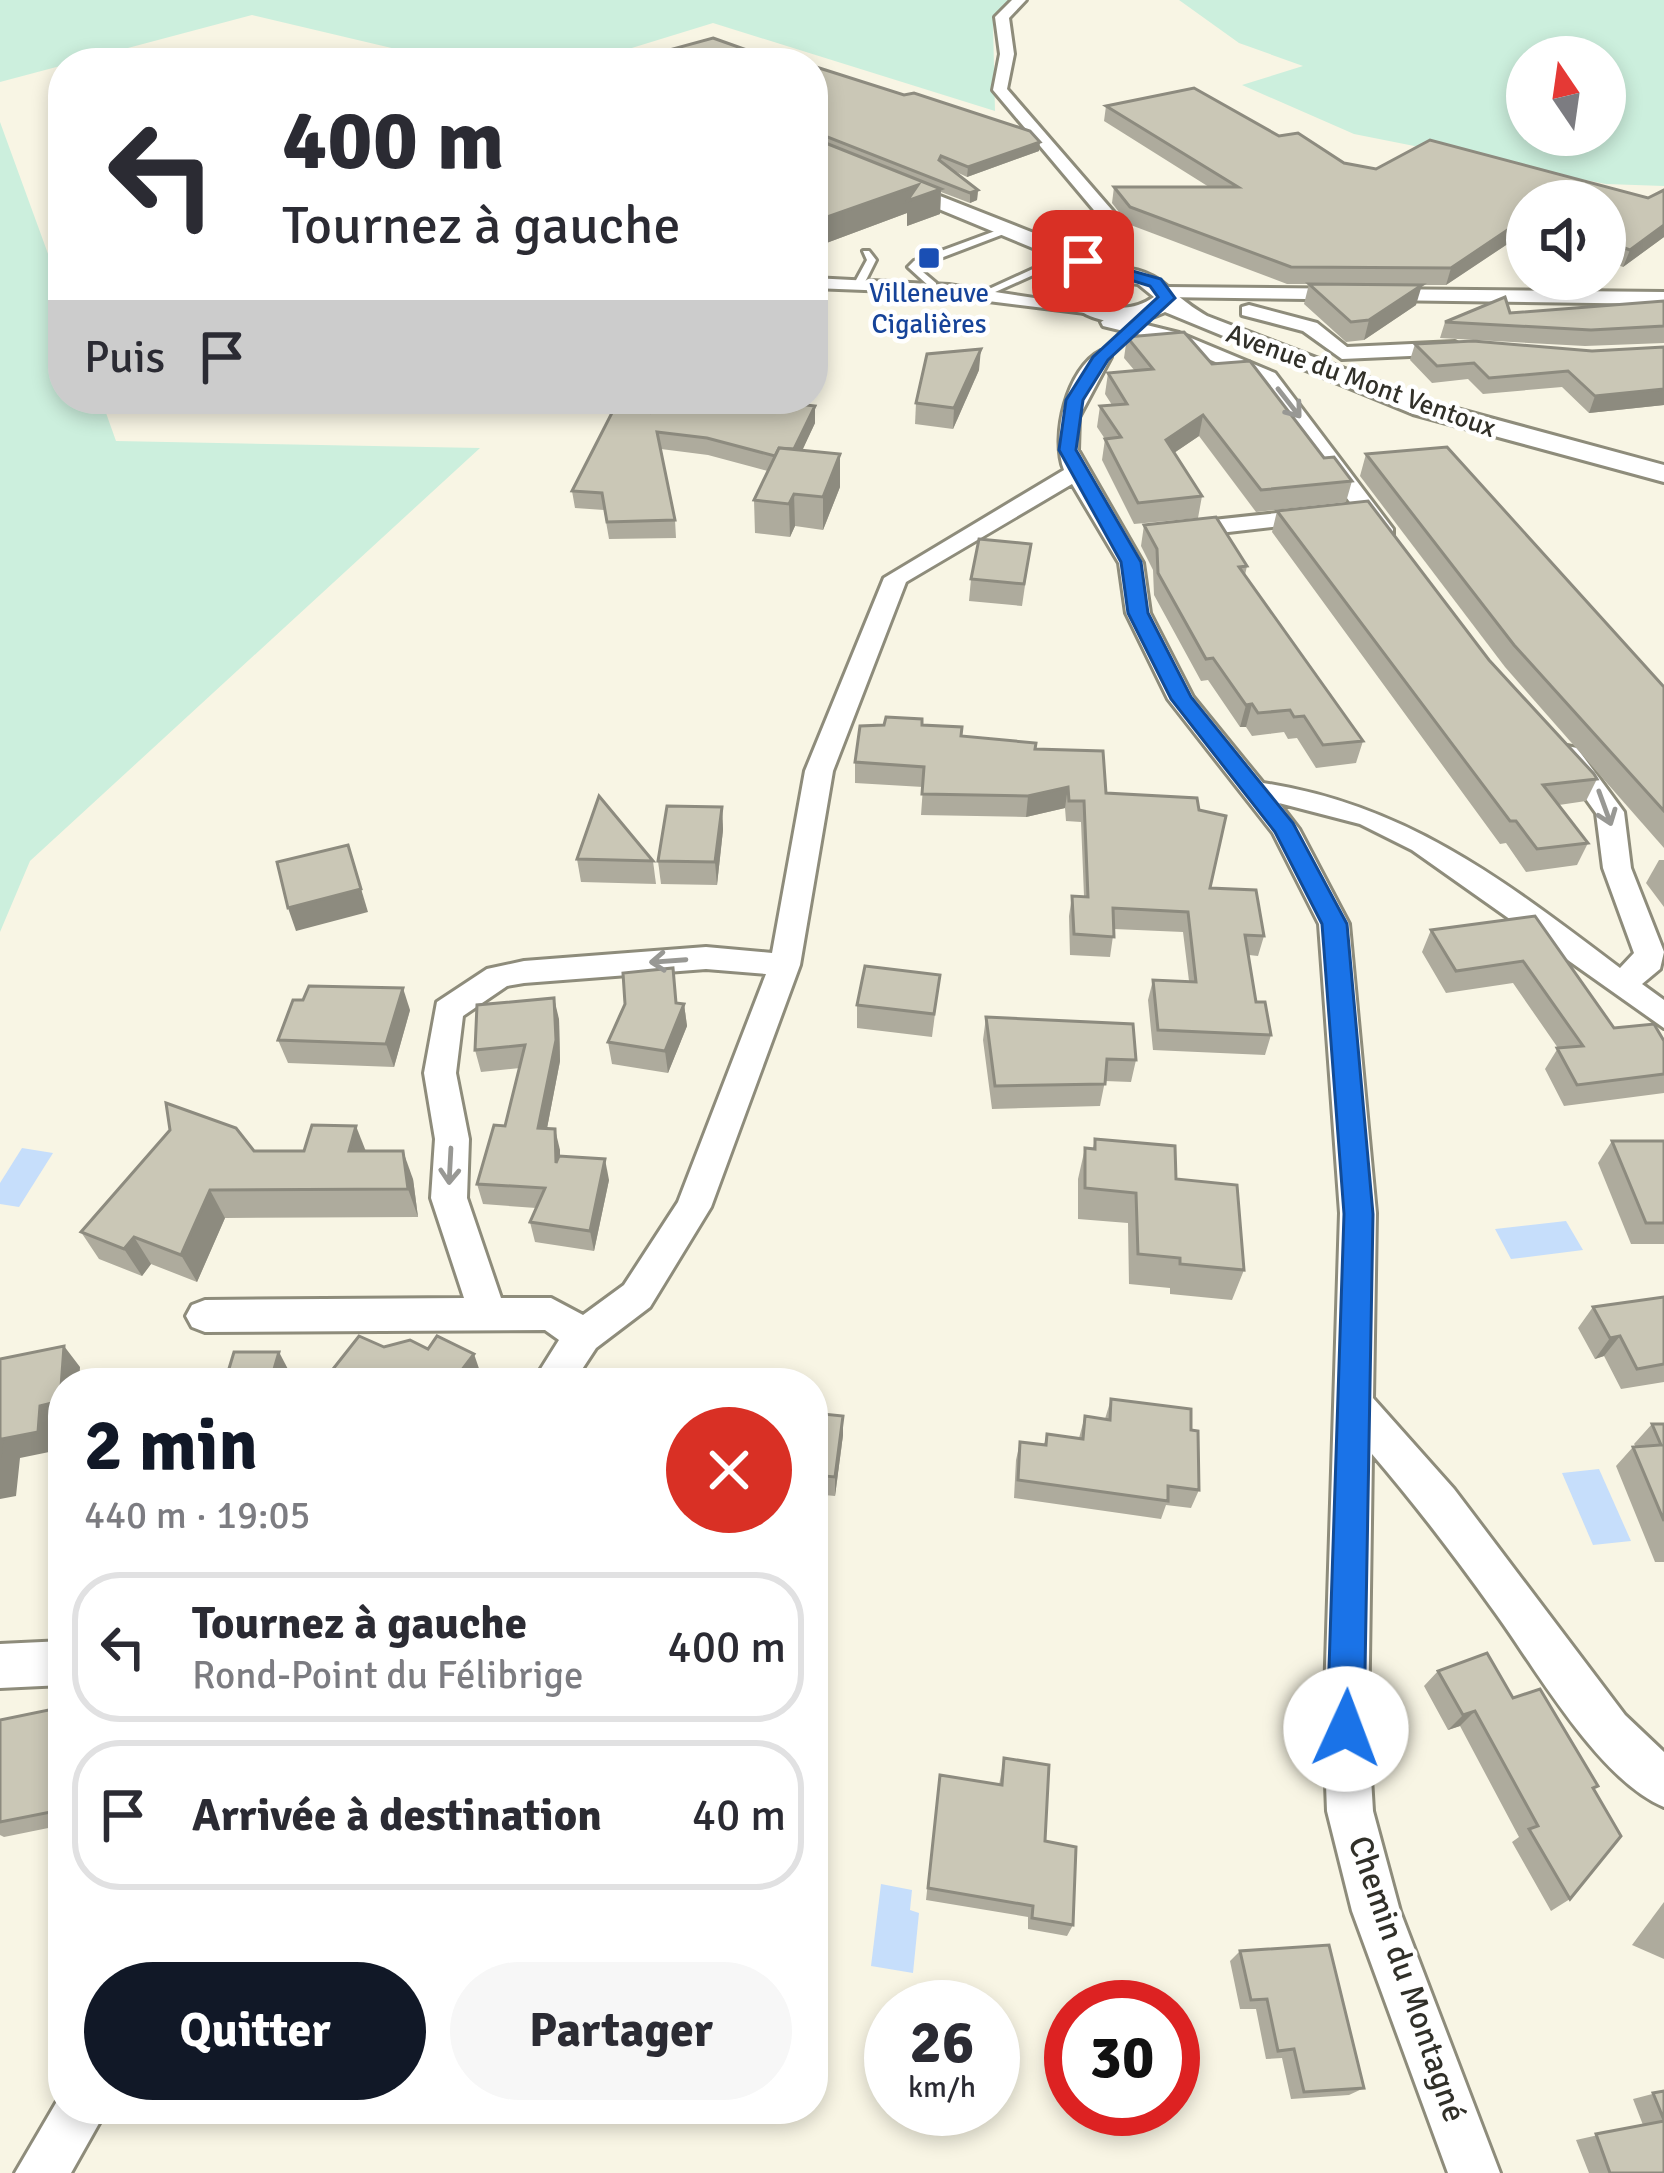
<!DOCTYPE html>
<html lang="fr">
<meta charset="utf-8">
<style>
body{margin:0;font-family:Signika,sans-serif;background:#f7f7f7;color:#2b2b33;height:100vh;display:flex;flex-direction:column;font-size:45px;white-space:nowrap}
*{box-sizing:border-box;margin:0}
p{font-size:39px;color:#7c7c81}
.icon{flex:none;width:66px;height:66px;fill:none;stroke:currentColor;stroke-width:2;stroke-linecap:round;stroke-linejoin:round}
.map{position:relative;flex:1;overflow:hidden}
.details{position:absolute;left:48px;top:1368px;width:780px;height:756px;display:flex;flex-direction:column;background:#fff;border-radius:48px;box-shadow:0 6px 18px #0003}
.details>*{flex:none}
.banner{position:absolute;left:48px;top:48px;width:780px;height:366px;border-radius:48px;box-shadow:0 6px 18px #0003;background:#fff;color:#2b2b33;overflow:hidden}
.needle{width:78px;rotate:347deg}
.buttons{position:absolute;left:1506px;top:36px;display:grid;gap:24px}
.buttons a{display:grid;place-items:center;width:120px;height:120px;border-radius:50%;background:#fff;box-shadow:0 6px 18px #0003;font-size:60px}
.speed{position:absolute;left:864px;top:1980px;display:flex;gap:24px;font-size:60px;font-weight:700;text-align:center}
.speed>*{display:grid;place-content:center;width:156px;height:156px;border-radius:50%;background:#fff;box-shadow:0 6px 18px #0003;line-height:1}
.speed small{font-size:30px;font-weight:400}
.speed .limit{border:18px solid #d22;background:#fff;color:#111}
.pin{position:absolute;display:grid;place-items:center;width:102px;height:102px;color:#fff;margin:-51px;border-radius:24px;box-shadow:0 6px 18px #0006}
.me{position:absolute;width:132px;margin:-66px;rotate:2deg;stroke-linejoin:round;filter:drop-shadow(0 0 9px #0008)}
.turn{display:flex;align-items:center;gap:42px;height:252px;padding:0 36px;font-size:54px}
.turn .icon{width:156px;height:156px;stroke-width:2.5}
.turn b{display:block;font-size:84px;line-height:102px}
.then{display:flex;align-items:center;height:114px;padding:0 36px;background:#0003;gap:24px;font-size:45px}
.round{display:grid;place-items:center;flex:none;width:126px;height:126px;border-radius:63px;background:#f7f7f7}
.head{display:flex;align-items:center;justify-content:space-between;height:204px;padding:0 36px}
h1{font-size:72px;font-weight:700;line-height:90px;color:#111827}
.primary-button{display:flex;gap:24px;margin-top:auto;padding:24px 36px}
.primary-button a{flex:1;height:138px;border-radius:72px;background:#111827;color:#fff;font-size:48px;font-weight:700;line-height:138px;text-align:center}
.primary-button a+a{background:#f7f7f7;color:#2b2b33}
ul{padding:0;list-style:none}
li{display:flex;align-items:center;gap:36px;height:150px;margin:0 24px 18px;padding:0 12px;border:6px solid #e1e1e2;border-radius:48px}
li div{flex:1}
li b{display:block;font-size:45px}
li em{font-style:normal}
.map>svg:first-child{display:block}
</style>
<div class="map">
<svg width="1664" height="2173" viewBox="0 0 1664 2173">
<rect width="100%" height="100%" fill="#f8f5e4"/>
<g fill="#ccefdd" fill-rule="evenodd">
<polygon points="0,0 1017,0 993,24 995,111 713,23 583,63 455,63 252,15 0,82"/>
<path d="M 1179,0 L 1664,0 L 1664,186 L 1606,184 L 1354,134 L 1242,85 L 1303,66 L 1239,43 ZM 1527,57 L 1605,57 L 1605,135 L 1527,135 Z"/>
<polygon points="0,122 63,295 63,399 101,399 116,441 480,448 30,861 0,932"/>
</g>
<g fill="#c6defb">
<polygon points="22,1148 53,1153 19,1207 0,1204 0,1183"/>
<polygon points="1566,1221 1583,1250 1511,1259 1495,1229"/>
<polygon points="1599,1469 1631,1541 1593,1545 1562,1473"/>
<polygon points="881,1884 912,1890 910,1910 919,1913 913,1973 871,1966"/>
</g>
<g fill="none" stroke-linecap="round" stroke-linejoin="round">
<g stroke="#8e8c7b" stroke-width="6">
<g id="service">
<polygon points="1006,227 1010,230 1009,232 917,267 936,283 936,287 930,287 908,267 914,261"/>
<polygon points="863,251 869,251 876,260 865,282 860,285 855,282 867,260"/>
<polygon points="1068,253 1072,256 1071,258 984,297 976,295"/>
</g>
</g>
<g stroke="#8e8c7b" stroke-width="6">
<g id="minor">
<polygon points="1012,0 1026,0 1009,18 1014,54 1007,89 1124,224 1074,249 1127,270 1127,278 1050,255 813,157 813,146 1059,243 1104,222 993,90 1000,54 995,17"/>
<polygon points="813,278 949,285 1094,307 1085,313 916,292 813,288"/>
<polygon points="1166,287 1664,292 1664,304 1159,297 1157,293"/>
<polygon points="1249,305 1317,323 1347,347 1455,342 1465,348 1455,354 1342,359 1303,331 1242,315 1242,307"/>
<polygon points="1110,316 1179,333 1275,373 1393,529 1393,539 1377,539 1261,381 1165,341 1103,326 1101,322"/>
<path d="M 1101,351 L 1111,357 L 1079,417 L 1078,450 L 1143,563 L 1150,613 L 1193,697 L 1263,783 C 1408,805 1506,882 1620,968 L 1634,953 L 1603,868 L 1596,813 L 1554,754 L 1567,746 L 1577,748 L 1624,812 L 1631,868 L 1664,952 L 1660,969 L 1642,984 L 1664,1000 L 1664,1028 L 1412,850 L 1360,824 L 1279,803 L 1299,829 L 1349,924 L 1376,1213 L 1373,1398 L 1454,1489 L 1625,1715 L 1664,1752 L 1664,1807 C 1597,1779 1534,1665 1491,1607 C 1453,1554 1415,1504 1372,1454 L 1368,1729 L 1373,1811 L 1400,1911 L 1500,2173 L 1448,2173 L 1352,1911 L 1327,1811 L 1324,1729 L 1340,1213 L 1319,924 L 1273,833 L 1168,699 L 1126,613 L 1119,563 L 1072,484 L 906,582 L 833,771 L 800,965 L 711,1207 L 650,1307 L 596,1348 L 573,1383 L 532,1383 L 559,1340 L 545,1330 L 205,1332 L 192,1327 L 186,1316 L 192,1305 L 205,1300 L 464,1298 L 431,1198 L 435,1139 L 424,1073 L 437,1002 L 487,969 L 524,961 L 706,947 L 772,953 L 805,771 L 884,578 L 1064,470 C 1051,436 1067,368 1101,351 ZM 706,969 L 766,974 L 678,1202 L 624,1285 L 583,1315 L 551,1298 L 501,1298 L 467,1198 L 469,1139 L 456,1073 L 463,1016 L 507,986 L 524,983 Z"/>
<polygon points="1315,509 1326,516 1323,521 1176,538 1165,531 1176,524"/>
<polygon points="63,1641 63,1685 0,1688 0,1644"/>
<polygon points="63,2091 63,2109 107,2109 71,2173 15,2173"/>
</g>
</g>
<g stroke="#8e8c7b" stroke-width="6">
<path id="tertiary" d="M 1096,268 C 1164,264 1158,288 1207,316 L 1431,402 L 1664,465 L 1664,482 L 1413,414 L 1165,312 C 1128,329 1083,326 1059,290 ZM 1116,281 L 1138,284 L 1154,297 C 1131,313 1105,311 1084,292 Z"/>
</g>
<use href="#service" fill="#fff" fill-rule="evenodd"/>
<use href="#minor" fill="#fff" fill-rule="evenodd"/>
<use href="#tertiary" fill="#fff" fill-rule="evenodd"/>
</g>
<g fill="#aeab9d">
<polygon points="813,66 1039,151 967,177 950,169 978,190 977,200 970,203 941,192 940,214 907,226 907,213 813,248"/>
<polygon points="1106,106 1279,136 1344,163 1376,169 1648,198 1664,190 1664,237 1623,267 1605,260 1605,201 1527,201 1527,231 1446,285 1405,285 1416,305 1364,340 1346,342 1304,304 1309,284 1287,284 1128,224 1112,203 1114,187 1209,187 1104,121"/>
<polygon points="1664,301 1664,343 1585,346 1440,338 1445,322 1510,313"/>
<polygon points="1127,337 1212,364 1352,481 1346,502 1256,512 1199,436 1174,453 1202,496 1198,518 1134,524 1102,460 1105,439 1097,427 1100,406 1112,405 1105,394 1108,373 1135,371 1124,358"/>
<polygon points="1415,344 1592,351 1664,347 1664,405 1589,413 1562,387 1483,394 1468,379 1432,383 1410,360"/>
<polygon points="979,370 953,429 915,424 916,403"/>
<polygon points="637,399 752,399 815,406 815,423 802,450 840,454 840,487 823,530 795,526 790,537 755,533 754,500 768,471 708,455 661,449 675,520 676,538 609,539 604,510 575,508 572,491 639,407"/>
<polygon points="1366,454 1664,687 1664,848 1505,667 1360,476"/>
<polygon points="1277,511 1489,660 1597,779 1586,801 1559,805 1588,843 1577,865 1526,872 1506,843 1500,844 1272,532"/>
<polygon points="1144,525 1247,566 1245,575 1363,741 1356,763 1316,768 1297,738 1288,739 1284,732 1252,736 1246,727 1240,727 1208,680 1201,681 1154,595 1153,570 1141,546"/>
<polygon points="1031,544 1022,606 969,601 971,579"/>
<polygon points="922,725 961,736 1035,749 1106,793 1264,936 1258,956 1249,955 1256,1002 1271,1035 1265,1055 1153,1050 1148,1000 1153,980 1189,981 1183,932 1114,929 1110,957 1070,955 1069,916 1072,896 1084,896 1081,822 1066,821 1065,808 1026,817 921,815 923,787 855,783 855,762"/>
<polygon points="722,807 723,830 717,885 661,884 658,861"/>
<polygon points="577,859 653,861 656,884 581,882"/>
<polygon points="1659,860 1664,860 1664,907 1646,883"/>
<polygon points="1535,916 1614,1028 1664,1041 1664,1093 1564,1106 1545,1069 1558,1048 1513,983 1446,993 1422,952 1431,930"/>
<polygon points="940,975 932,1037 857,1028 857,1005"/>
<polygon points="677,1003 684,1004 687,1026 668,1073 612,1064 608,1042"/>
<polygon points="410,1010 394,1067 288,1063 278,1040"/>
<polygon points="986,1017 1136,1060 1131,1082 1105,1081 1100,1106 992,1109 983,1040"/>
<polygon points="559,1019 560,1061 547,1128 560,1150 560,1156 609,1180 594,1251 535,1242 530,1222 536,1208 483,1204 477,1184 505,1126 520,1068 481,1072 475,1050"/>
<polygon points="1095,1139 1176,1179 1244,1270 1232,1300 1170,1294 1170,1288 1129,1284 1128,1223 1078,1219 1078,1179 1085,1148 1093,1148"/>
<polygon points="1612,1141 1664,1141 1664,1244 1631,1244 1598,1163"/>
<polygon points="254,1151 366,1151 413,1179 418,1217 225,1218 197,1282 151,1264 142,1276 99,1259 81,1232"/>
<polygon points="1664,1297 1664,1382 1621,1389 1604,1356 1595,1359 1578,1328 1593,1307"/>
<polygon points="1111,1399 1191,1430 1199,1490 1191,1508 1166,1505 1161,1519 1014,1498 1016,1460 1020,1442 1044,1445 1047,1434 1079,1438 1085,1416 1105,1419"/>
<polygon points="813,1413 843,1435 835,1496 813,1494"/>
<polygon points="1652,1424 1664,1424 1664,1562 1655,1562 1616,1466 1633,1447 1636,1447 1634,1444"/>
<polygon points="1438,1671 1513,1698 1594,1790 1570,1899 1551,1911 1512,1842 1519,1837 1460,1726 1448,1730 1424,1686"/>
<polygon points="63,1707 63,1825 4,1837 0,1835 0,1720"/>
<polygon points="1004,1758 1045,1841 1073,1925 1067,1936 1028,1929 1028,1917 926,1900 940,1775 999,1785"/>
<polygon points="1664,1902 1664,1959 1632,1945"/>
<polygon points="1240,1951 1364,2088 1349,2095 1291,2099 1282,2058 1266,2059 1256,2009 1240,2009 1230,1961"/>
<polygon points="1664,2091 1664,2173 1589,2173 1576,2140 1643,2125 1633,2099"/>
</g>
<g fill="#8d8b7f">
<polygon points="1040,142 1039,151 967,177 968,167"/>
<polygon points="918,185 941,189 940,214 907,226 907,213 813,248 813,222"/>
<polygon points="978,190 977,200 970,203 970,193"/>
<polygon points="1527,217 1527,231 1446,285 1451,268"/>
<polygon points="1664,225 1664,237 1623,267 1630,250"/>
<polygon points="1422,285 1416,305 1364,340 1369,320"/>
<polygon points="981,349 979,370 953,429 954,408"/>
<polygon points="1664,389 1664,405 1589,413 1595,396"/>
<polygon points="815,406 815,423 790,477 790,460"/>
<polygon points="1203,415 1199,436 1162,461 1166,440"/>
<polygon points="840,454 840,487 823,530 823,497"/>
<polygon points="794,494 795,526 790,537 789,504"/>
<polygon points="1252,704 1246,727 1240,727 1246,705"/>
<polygon points="1068,787 1065,808 1026,817 1028,796"/>
<polygon points="722,807 723,830 717,885 715,862"/>
<polygon points="348,845 368,912 296,931 288,908"/>
<polygon points="403,988 410,1010 394,1067 386,1044"/>
<polygon points="554,998 559,1019 560,1061 543,1149 538,1128"/>
<polygon points="684,1004 687,1026 668,1073 665,1051"/>
<polygon points="356,1126 367,1154 349,1151"/>
<polygon points="555,1129 560,1150 560,1184 556,1163"/>
<polygon points="403,1151 413,1179 418,1217 408,1189"/>
<polygon points="605,1159 609,1180 594,1251 590,1231"/>
<polygon points="210,1190 225,1218 197,1282 181,1255"/>
<polygon points="134,1237 151,1264 142,1276 124,1249"/>
<polygon points="1620,1336 1604,1356 1595,1359 1610,1338"/>
<polygon points="64,1346 80,1367 79,1383 63,1383 63,1424 57,1425 54,1451 20,1458 16,1496 0,1499 0,1459 2,1439 40,1406"/>
<polygon points="279,1352 290,1373 287,1383 270,1383"/>
<polygon points="474,1354 484,1383 452,1383"/>
<polygon points="843,1416 843,1435 835,1496 835,1477"/>
<polygon points="1475,1711 1460,1726 1448,1730 1463,1715"/>
<polygon points="63,1745 63,1816 56,1811"/>
</g>
<g fill="#cac7b6" stroke="#8d8b7f" stroke-width="3">
<polygon points="713,38 783,63 663,63 647,56"/>
<polygon points="813,66 904,95 914,93 1030,131 1040,142 968,167 941,156 939,160 978,190 970,193 815,132 813,135"/>
<polygon points="1194,88 1279,136 1298,133 1344,163 1376,169 1430,140 1648,198 1664,190 1664,225 1630,250 1605,241 1605,201 1527,201 1527,217 1451,268 1291,267 1130,207 1114,187 1238,187 1106,106"/>
<polygon points="813,138 941,189 907,201 918,185 813,222"/>
<polygon points="1309,284 1422,285 1369,320 1351,322"/>
<polygon points="1505,297 1510,313 1664,301 1664,326 1591,330 1445,322"/>
<polygon points="1184,332 1212,364 1250,361 1324,458 1334,457 1352,481 1261,490 1203,415 1166,440 1202,496 1138,503 1105,439 1121,437 1100,406 1127,404 1108,373 1153,369 1127,337"/>
<polygon points="1473,341 1592,351 1664,347 1664,389 1595,396 1568,371 1489,378 1474,363 1437,366 1415,344"/>
<polygon points="981,349 954,408 916,403 927,354"/>
<polygon points="619,399 623,399 647,411 641,399 752,399 815,406 794,449 779,448 775,456 707,438 657,432 675,520 607,522 602,493 572,491"/>
<polygon points="1447,447 1664,687 1664,811 1514,645 1366,454"/>
<polygon points="779,448 840,454 823,497 794,494 789,504 754,500"/>
<polygon points="1368,501 1489,660 1594,774 1597,779 1543,785 1588,843 1537,849 1516,821 1510,821 1277,511"/>
<polygon points="1216,517 1247,566 1239,567 1363,741 1323,745 1304,716 1294,717 1290,710 1258,713 1252,704 1246,705 1213,658 1206,659 1158,573 1157,549 1144,525"/>
<polygon points="979,539 1031,544 1024,584 971,579"/>
<polygon points="886,717 922,719 922,725 962,727 961,736 1036,743 1035,749 1103,751 1106,793 1197,798 1199,810 1226,816 1210,888 1256,890 1264,936 1245,935 1256,1002 1265,1002 1271,1035 1158,1030 1153,980 1196,982 1188,912 1113,908 1114,937 1074,934 1072,896 1088,897 1084,801 1069,801 1068,787 1028,796 922,794 924,767 855,762 860,726 884,725"/>
<polygon points="599,796 653,861 577,859"/>
<polygon points="667,806 722,807 715,862 658,861"/>
<polygon points="348,845 361,889 288,908 277,862"/>
<polygon points="1535,916 1614,1028 1654,1024 1664,1041 1664,1074 1577,1085 1557,1048 1583,1046 1523,961 1456,971 1431,930"/>
<polygon points="865,966 940,975 934,1014 857,1005"/>
<polygon points="673,968 676,1003 684,1004 665,1051 608,1042 625,1004 623,973"/>
<polygon points="309,986 403,988 386,1044 278,1040 293,1000 303,1000"/>
<polygon points="554,998 556,1040 538,1128 555,1129 556,1163 559,1156 605,1159 590,1231 530,1222 545,1188 477,1184 494,1125 505,1126 525,1045 475,1050 477,1005"/>
<polygon points="986,1017 1133,1024 1136,1060 1107,1059 1105,1084 995,1086"/>
<polygon points="166,1103 236,1128 254,1151 304,1151 312,1125 356,1126 349,1151 403,1151 408,1189 210,1190 181,1255 134,1237 124,1249 81,1232 170,1130"/>
<polygon points="1095,1139 1175,1146 1176,1179 1237,1185 1244,1270 1180,1264 1180,1258 1138,1254 1136,1193 1085,1188 1085,1148 1095,1149"/>
<polygon points="1612,1141 1664,1141 1664,1223 1646,1223"/>
<polygon points="1664,1297 1664,1364 1637,1369 1620,1336 1610,1338 1593,1307"/>
<polygon points="359,1336 384,1347 410,1340 428,1349 437,1336 474,1354 452,1383 322,1383"/>
<polygon points="64,1346 60,1401 40,1406 38,1432 2,1439 0,1459 0,1359"/>
<polygon points="234,1352 279,1352 270,1383 182,1383 186,1372 228,1372"/>
<polygon points="1111,1399 1191,1409 1191,1430 1198,1431 1199,1490 1168,1486 1168,1501 1018,1480 1020,1442 1046,1445 1047,1434 1083,1439 1085,1416 1110,1420"/>
<polygon points="813,1413 843,1416 835,1477 813,1475"/>
<polygon points="1652,1424 1664,1424 1664,1521 1633,1447 1661,1445"/>
<polygon points="1487,1653 1513,1698 1540,1689 1598,1786 1593,1788 1621,1836 1570,1899 1529,1829 1538,1826 1475,1711 1463,1715 1438,1671"/>
<polygon points="63,1707 63,1745 56,1811 0,1822 0,1720"/>
<polygon points="1004,1758 1049,1765 1045,1841 1076,1847 1073,1925 1032,1918 1033,1906 928,1888 940,1775 1002,1785"/>
<polygon points="1329,1945 1364,2088 1304,2092 1294,2049 1278,2051 1267,1999 1251,2000 1240,1951"/>
<polygon points="1664,2091 1664,2120 1653,2093"/>
<polygon points="1664,2121 1664,2173 1610,2173 1596,2134"/>
</g>
<defs><path id="oneway-shaft" d="M-6 0H5M1.5-3L5.5 0L1.5 3" fill="none" stroke-width="1.6" stroke-linecap="round" stroke-linejoin="round" transform="scale(3)"/></defs>
<g stroke="#989894">
<use href="#oneway-shaft" transform="translate(1289 403) rotate(52)"/>
<use href="#oneway-shaft" transform="translate(1605 808) rotate(70)"/>
<use href="#oneway-shaft" transform="translate(668 961) rotate(176)"/>
<use href="#oneway-shaft" transform="translate(450 1166) rotate(93)"/>
</g>
<polygon fill="#1a73e8" stroke="#114b97" stroke-width="3" points="1083,257 1161,279 1175,298 1108,360 1083,400 1076,450 1141,562 1148,613 1191,697 1293,823 1347,924 1373,1214 1364,1729 1359,1742 1346,1748 1333,1742 1327,1729 1344,1214 1322,924 1275,832 1171,699 1128,613 1121,562 1059,450 1066,400 1093,357 1158,297 1150,286 1078,264"/>
<rect fill="#1a4fb4" stroke="#fff" stroke-width="4.5" x="917" y="246" width="24" height="24" rx="6"/>
<g text-anchor="middle" dominant-baseline="central" stroke-width="9" stroke-linejoin="round" paint-order="stroke">
<g font-size="27" fill="#164399" stroke="#fff">
<text x="929" y="293">Villeneuve<tspan x="929" dy="31">Cigalières</tspan></text>
</g>
<g font-size="27" fill="#313029" stroke="#fff">
<text transform="translate(1361 381) rotate(20)">Avenue du Mont Ventoux</text>
</g>
<g font-size="33" fill="#313029" stroke="#fff">
<text transform="translate(1407 1979) rotate(71)">Chemin du Montagné</text>
</g>
</g>
</svg>
<div class="buttons">
<a><svg class="needle" viewBox="-14 -14 28 28"><path d="M0-13l5 13h-10z" fill="#e53935"/><path d="M0 13l5-13h-10z" fill="#7c7c81"/></svg></a>
<a><svg class="icon" aria-label="sound" viewBox="0 0 24 24"><path d="M4 9h4l5-4v14l-5-4H4zM17 9q2 3 0 6"/></svg></a>
</div>
<div class="speed"><div>26<small>km/h</small></div><div class="limit">30</div></div>
<div class="pin" style="left:1083px;top:261px;background:#d93025"><svg class="icon" aria-label="arrive" viewBox="0 0 24 24"><path d="M6 21V4h12l-3 4 3 4H6"/></svg></div>
<svg class="me" style="left:1346px;top:1729px" viewBox="-20 -20 40 40"><circle r="19" fill="#fff"/><path d="M0-13L10 11 0 6-10 11z" fill="#1a73e8"/></svg>
<div class="banner">
<div class="turn"><svg class="icon" aria-label="left" viewBox="0 0 24 24"><path d="M17 20v-9H6M10 6l-5 5 5 5"/></svg><div><b>400 m</b>Tournez à gauche</div></div>
<div class="then">Puis<svg class="icon" aria-label="arrive" viewBox="0 0 24 24"><path d="M6 21V4h12l-3 4 3 4H6"/></svg></div>
</div>
<section class="details">
<div class="head"><div><h1>2 min</h1><p>440 m · 19:05</p></div><a class="round" style="background:#d93025;color:#fff"><svg class="icon" aria-label="close" viewBox="0 0 24 24"><path d="M6 6l12 12M18 6L6 18"/></svg></a></div>
<ul>
<li><svg class="icon" aria-label="left" viewBox="0 0 24 24"><path d="M17 20v-9H6M10 6l-5 5 5 5"/></svg><div><b>Tournez à gauche</b><p>Rond-Point du Félibrige</p></div><em>400 m</em></li>
<li><svg class="icon" aria-label="arrive" viewBox="0 0 24 24"><path d="M6 21V4h12l-3 4 3 4H6"/></svg><div><b>Arrivée à destination</b></div><em>40 m</em></li>
</ul>
<div class="primary-button"><a>Quitter</a><a>Partager</a></div>
</section>
</div>
